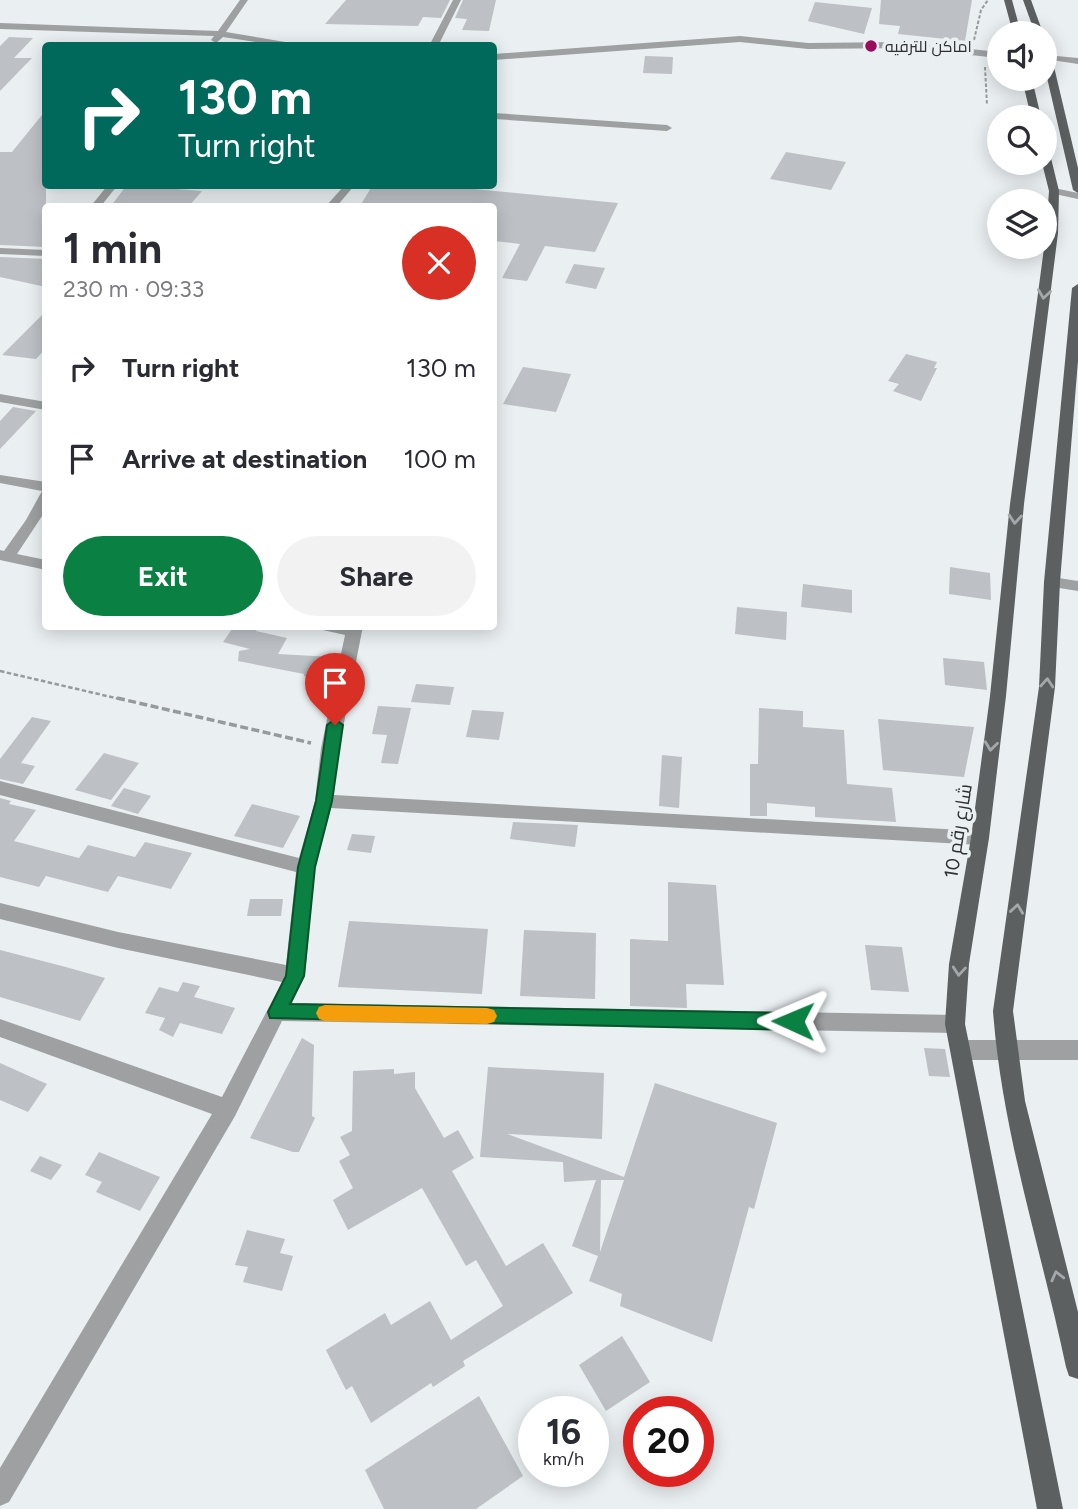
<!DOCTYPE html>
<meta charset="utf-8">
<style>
body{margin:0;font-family:Figtree,Cairo,sans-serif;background:#f2f2f3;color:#2b2b33;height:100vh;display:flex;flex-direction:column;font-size:26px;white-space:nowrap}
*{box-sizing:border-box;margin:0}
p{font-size:23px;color:#7c7c81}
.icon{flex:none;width:38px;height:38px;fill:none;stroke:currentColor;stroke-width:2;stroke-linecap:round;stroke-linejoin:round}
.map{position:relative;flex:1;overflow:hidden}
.sheet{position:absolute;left:42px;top:203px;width:455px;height:427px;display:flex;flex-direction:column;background:#fff;border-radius:7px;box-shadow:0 4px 18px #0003}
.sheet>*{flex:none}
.top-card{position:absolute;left:42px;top:42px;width:455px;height:147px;border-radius:7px;box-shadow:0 4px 18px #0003;background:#00695c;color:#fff;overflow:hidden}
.buttons{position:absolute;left:987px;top:21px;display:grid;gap:14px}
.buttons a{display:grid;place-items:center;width:70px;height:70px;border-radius:50%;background:#fff;box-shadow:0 4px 18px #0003;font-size:35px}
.speed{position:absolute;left:518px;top:1396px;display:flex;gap:14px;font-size:35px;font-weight:700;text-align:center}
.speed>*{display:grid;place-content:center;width:91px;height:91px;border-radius:50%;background:#fff;box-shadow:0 4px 18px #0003;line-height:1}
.speed small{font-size:18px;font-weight:400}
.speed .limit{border:10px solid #d22;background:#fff;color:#111}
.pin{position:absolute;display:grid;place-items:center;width:60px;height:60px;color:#fff;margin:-72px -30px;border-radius:50% 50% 50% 0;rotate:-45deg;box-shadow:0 0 7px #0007}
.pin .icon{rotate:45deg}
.me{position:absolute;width:77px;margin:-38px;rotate:271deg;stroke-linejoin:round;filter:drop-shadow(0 0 5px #0008)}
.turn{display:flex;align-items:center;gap:24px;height:147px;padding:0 21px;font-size:32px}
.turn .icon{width:91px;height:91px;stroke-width:2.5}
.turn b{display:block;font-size:49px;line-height:60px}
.round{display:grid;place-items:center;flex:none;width:74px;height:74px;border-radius:37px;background:#f2f2f3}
.head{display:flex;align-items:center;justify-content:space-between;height:119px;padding:0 21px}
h1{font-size:42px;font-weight:700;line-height:52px}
.primary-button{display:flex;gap:14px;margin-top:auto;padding:14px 21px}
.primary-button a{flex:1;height:80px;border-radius:42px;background:#0b8043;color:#fff;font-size:28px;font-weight:700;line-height:80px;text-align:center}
.primary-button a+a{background:#f2f2f3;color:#2b2b33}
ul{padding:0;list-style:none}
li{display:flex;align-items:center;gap:21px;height:91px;padding:0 21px}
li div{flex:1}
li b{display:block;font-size:26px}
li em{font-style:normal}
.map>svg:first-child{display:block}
</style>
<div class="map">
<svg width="1078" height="1509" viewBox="0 0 1078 1509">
<rect width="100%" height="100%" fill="#eaeff2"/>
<g fill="#bdc0c5" fill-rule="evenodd">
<polygon points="346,0 450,0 441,18 423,17 418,26 325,24"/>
<polygon points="463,0 496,0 489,31 462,30 467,19 455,18"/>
<polygon points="881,0 972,0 965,41 898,34 900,26 879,24"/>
<polygon points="815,2 872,8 864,34 808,21"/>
<polygon points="9,37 33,38 14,58 32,58 0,91 0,46"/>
<polygon points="645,56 673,57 672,74 643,73"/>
<polygon points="46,110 46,247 0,245 0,152 12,152"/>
<polygon points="786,152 846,162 831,190 770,179"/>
<polygon points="126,186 138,186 202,191 189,206 111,206"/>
<polygon points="372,186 444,186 618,203 595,252 545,246 527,281 502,278 520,244 494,241 494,206 360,206"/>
<polygon points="0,257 46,259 46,287 0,277"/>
<polygon points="574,264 605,268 596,289 565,283"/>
<polygon points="46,311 46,348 36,359 2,355"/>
<polygon points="906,354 937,362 934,368 937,368 921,401 893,391 899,384 888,381"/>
<polygon points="523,367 571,374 556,412 503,404"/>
<polygon points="13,407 36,411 0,449 0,421"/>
<polygon points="950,567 990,573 991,600 949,594"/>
<polygon points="803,584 852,590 852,613 801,607"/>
<polygon points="737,607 787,612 786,640 735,634"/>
<polygon points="234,626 259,626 256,631 287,638 278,654 332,657 326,678 304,676 304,674 238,661 239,651 250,649 223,642"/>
<polygon points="943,658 984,662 987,690 945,685"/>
<polygon points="416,684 454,687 450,705 411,702"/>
<polygon points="378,706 411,708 398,764 381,763 387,735 372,734"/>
<polygon points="759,708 803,711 803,727 844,730 847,784 892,788 896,822 815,817 815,807 767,803 767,816 750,816 750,764 758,764"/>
<polygon points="472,710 504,712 499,740 466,737"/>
<polygon points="32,717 51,721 21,763 35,766 23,784 0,779 0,759"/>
<polygon points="878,719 974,727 964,777 883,770"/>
<polygon points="104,753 139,763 111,800 75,790"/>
<polygon points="662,755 682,757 679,808 659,806"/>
<polygon points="124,788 151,796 138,814 111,806"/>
<polygon points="0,798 11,801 9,804 36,810 14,841 79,858 88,845 135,857 145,842 192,853 171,889 118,876 108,892 46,876 39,887 0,877"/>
<polygon points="252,804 300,816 283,848 234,836"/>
<polygon points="513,822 578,825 575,847 510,839"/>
<polygon points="352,834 375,836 371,853 347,850"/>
<polygon points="668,882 716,885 724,985 686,984 687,1008 630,1006 630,939 668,941"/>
<polygon points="250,899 283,899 281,916 247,916"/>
<polygon points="349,921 488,929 482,994 338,987"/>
<polygon points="524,930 596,933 595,999 520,996"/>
<polygon points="865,945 902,947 909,992 871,990"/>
<polygon points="0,950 62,966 105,978 80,1021 0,997"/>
<polygon points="183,982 200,986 194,997 235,1008 222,1034 180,1023 173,1037 159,1030 165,1018 145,1013 159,987 178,992"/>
<polygon points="302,1038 314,1045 312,1116 315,1118 299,1152 293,1152 250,1138"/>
<polygon points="924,1048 945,1049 950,1077 929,1076"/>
<polygon points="0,1063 47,1084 28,1112 0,1100"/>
<path d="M 488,1067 L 604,1073 L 602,1139 L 507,1134 L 624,1177 L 655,1083 L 777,1123 L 754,1209 L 749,1207 L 712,1342 L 620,1306 L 622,1294 L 589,1281 L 598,1256 L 572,1246 L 596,1180 L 564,1182 L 563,1162 L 480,1157 ZM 601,1180 L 624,1180 L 600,1252 Z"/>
<polygon points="394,1069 394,1074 415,1072 415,1088 444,1138 458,1130 474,1158 452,1171 506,1266 543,1243 573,1293 463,1361 465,1366 433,1387 431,1383 371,1423 352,1386 346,1390 326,1350 385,1313 391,1325 430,1301 451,1340 503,1306 476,1260 466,1266 422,1188 348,1230 333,1200 353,1188 339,1161 350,1155 340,1137 352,1131 353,1071"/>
<polygon points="99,1152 160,1177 140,1211 96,1192 102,1182 85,1175"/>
<polygon points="40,1156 62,1165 51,1180 30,1171"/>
<polygon points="247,1230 285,1239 280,1253 293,1256 282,1291 243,1282 248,1267 235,1265"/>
<polygon points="622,1336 650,1382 606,1411 579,1365"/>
<polygon points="479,1396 523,1476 476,1509 384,1509 365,1470"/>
</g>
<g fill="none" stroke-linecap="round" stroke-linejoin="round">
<g stroke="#969a9c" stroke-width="2" stroke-dasharray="3.5 2" stroke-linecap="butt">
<polyline points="974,40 981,10 988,0"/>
<polyline points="985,67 987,105"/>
</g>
<polyline stroke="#969a9c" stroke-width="2.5" stroke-dasharray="4.5 2.5" stroke-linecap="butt" points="0,671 124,700"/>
<polyline stroke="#969a9c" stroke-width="3.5" stroke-dasharray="8 3.5" stroke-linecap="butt" points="117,698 311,743"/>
<g fill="#9ea0a1" fill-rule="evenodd">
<polygon points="240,0 248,0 226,32 309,46 282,46 223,37 216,43 211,40 214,36 0,29 0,23 218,31"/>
<polygon points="453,0 461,0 438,46 429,46"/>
<polygon points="740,36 808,43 903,42 999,52 999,58 903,48 808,49 740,42 494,60 494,54"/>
<polygon points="1045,55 1078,58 1078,64 1045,59"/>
<polygon points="494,113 667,125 672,128 667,131 494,119"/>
<polygon points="107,186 117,186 101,206 91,206"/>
<polygon points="344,186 354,186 337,206 326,206"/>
<polygon points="1054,188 1078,193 1078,199 1050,193 1049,191"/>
<polygon points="0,248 46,250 46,256 0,254"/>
<polygon points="0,394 46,402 46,410 0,402"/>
<polygon points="0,475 46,482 46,510 17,554 46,560 46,570 0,560 0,550 4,551 26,520 42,491 0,483"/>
<polygon points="1052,577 1078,581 1078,591 1047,586 1044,582 1047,578"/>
<polygon points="321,626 363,626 339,748 334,795 980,831 987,833 989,838 987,843 980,845 331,808 315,867 305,976 292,1003 955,1015 962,1017 965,1024 962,1031 955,1033 282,1021 235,1116 9,1502 0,1506 0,1468 212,1114 0,1037 0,1019 222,1097 282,982 118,948 0,919 0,903 118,932 286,965 296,872 0,795 0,781 299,858 315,801 321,748 345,635 323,630"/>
<polygon points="962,1040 1078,1040 1078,1060 962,1060 955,1057 951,1050 955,1043"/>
</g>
<g fill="#5c6061" fill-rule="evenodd">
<polygon points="1004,0 1012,0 1021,33 1013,33"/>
<polygon points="1023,0 1031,0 1043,33 1035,33"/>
<polygon points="1045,47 1050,50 1078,168 1078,193 1073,190 1045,69"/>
<polygon points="1022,79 1032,79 1041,117 1031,117"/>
<polygon points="1045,151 1050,154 1059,191 1058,233 1024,504 1006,696 989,838 969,964 965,1024 1063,1509 1037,1509 945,1024 949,964 971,838 990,696 1010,504 1046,233 1049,191 1042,163 1045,163"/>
<path d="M 1078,284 L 1078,361 L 1060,582 L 1055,687 L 1013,1011 L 1025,1101 L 1078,1312 L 1078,1379 L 1069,1376 L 1066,1367 C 1041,1248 1002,1133 993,1011 L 1039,687 L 1044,582 L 1072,288 Z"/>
</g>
</g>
<defs><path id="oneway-chevron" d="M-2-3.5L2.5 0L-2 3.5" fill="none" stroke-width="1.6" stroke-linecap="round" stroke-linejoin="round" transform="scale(1.75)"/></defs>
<g stroke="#a3a8aa">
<use href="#oneway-chevron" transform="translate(1044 294) rotate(98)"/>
<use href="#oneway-chevron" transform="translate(1015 519) rotate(95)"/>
<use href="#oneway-chevron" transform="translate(1047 683) rotate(-86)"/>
<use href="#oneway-chevron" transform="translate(991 746) rotate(97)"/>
<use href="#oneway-chevron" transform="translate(1017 909) rotate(-82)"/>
<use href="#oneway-chevron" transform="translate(959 971) rotate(95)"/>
<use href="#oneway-chevron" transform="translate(1057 1276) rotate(-104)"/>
</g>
<polygon fill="#0b8043" stroke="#07532c" stroke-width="2" points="335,719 343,725 332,801 315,867 304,976 290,1004 793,1013 799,1016 802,1021 799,1027 793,1030 270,1018 268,1012 286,976 298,867 316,801 327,725"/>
<polygon fill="#f59e0b" points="325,1005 487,1008 494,1010 497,1016 494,1022 487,1024 325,1021 319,1019 316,1013 319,1007"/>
<circle fill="#990b5d" stroke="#eaeff2" stroke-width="2.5" cx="871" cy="46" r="7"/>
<g text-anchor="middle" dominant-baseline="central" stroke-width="7" stroke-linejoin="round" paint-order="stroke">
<g font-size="16" fill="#2e3031" stroke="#eaeff2" text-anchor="start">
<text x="885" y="46">اماكن للترفيه</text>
</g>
<g font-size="19" fill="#2e3031" stroke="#eaeff2">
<text transform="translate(958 831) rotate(-81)">شارع رقم 10</text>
</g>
</g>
</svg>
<div class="buttons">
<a><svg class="icon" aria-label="sound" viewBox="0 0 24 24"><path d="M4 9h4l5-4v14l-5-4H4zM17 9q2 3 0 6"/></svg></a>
<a><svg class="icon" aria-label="search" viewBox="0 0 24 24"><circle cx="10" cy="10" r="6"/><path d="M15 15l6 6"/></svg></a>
<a><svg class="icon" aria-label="layers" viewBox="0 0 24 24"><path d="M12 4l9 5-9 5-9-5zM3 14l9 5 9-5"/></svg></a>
</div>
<div class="speed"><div>16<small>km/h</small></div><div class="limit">20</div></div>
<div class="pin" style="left:335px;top:725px;background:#d93025"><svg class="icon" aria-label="arrive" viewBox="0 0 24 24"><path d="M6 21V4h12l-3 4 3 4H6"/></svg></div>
<svg class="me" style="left:793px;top:1021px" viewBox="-20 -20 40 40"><path d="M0-17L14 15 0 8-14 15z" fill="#0b8043" stroke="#fff" stroke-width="4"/></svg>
<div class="top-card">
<div class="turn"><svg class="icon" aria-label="right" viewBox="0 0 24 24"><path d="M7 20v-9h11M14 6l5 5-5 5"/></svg><div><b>130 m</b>Turn right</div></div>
</div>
<section class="sheet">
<div class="head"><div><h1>1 min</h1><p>230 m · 09:33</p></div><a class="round" style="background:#d93025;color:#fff"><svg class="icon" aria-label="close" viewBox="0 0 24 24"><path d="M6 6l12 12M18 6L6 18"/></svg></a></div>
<ul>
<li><svg class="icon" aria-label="right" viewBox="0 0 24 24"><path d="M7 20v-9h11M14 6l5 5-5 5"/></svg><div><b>Turn right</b></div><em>130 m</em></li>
<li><svg class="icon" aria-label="arrive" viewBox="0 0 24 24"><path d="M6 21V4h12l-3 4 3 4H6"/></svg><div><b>Arrive at destination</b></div><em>100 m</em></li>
</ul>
<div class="primary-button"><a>Exit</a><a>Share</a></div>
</section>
</div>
